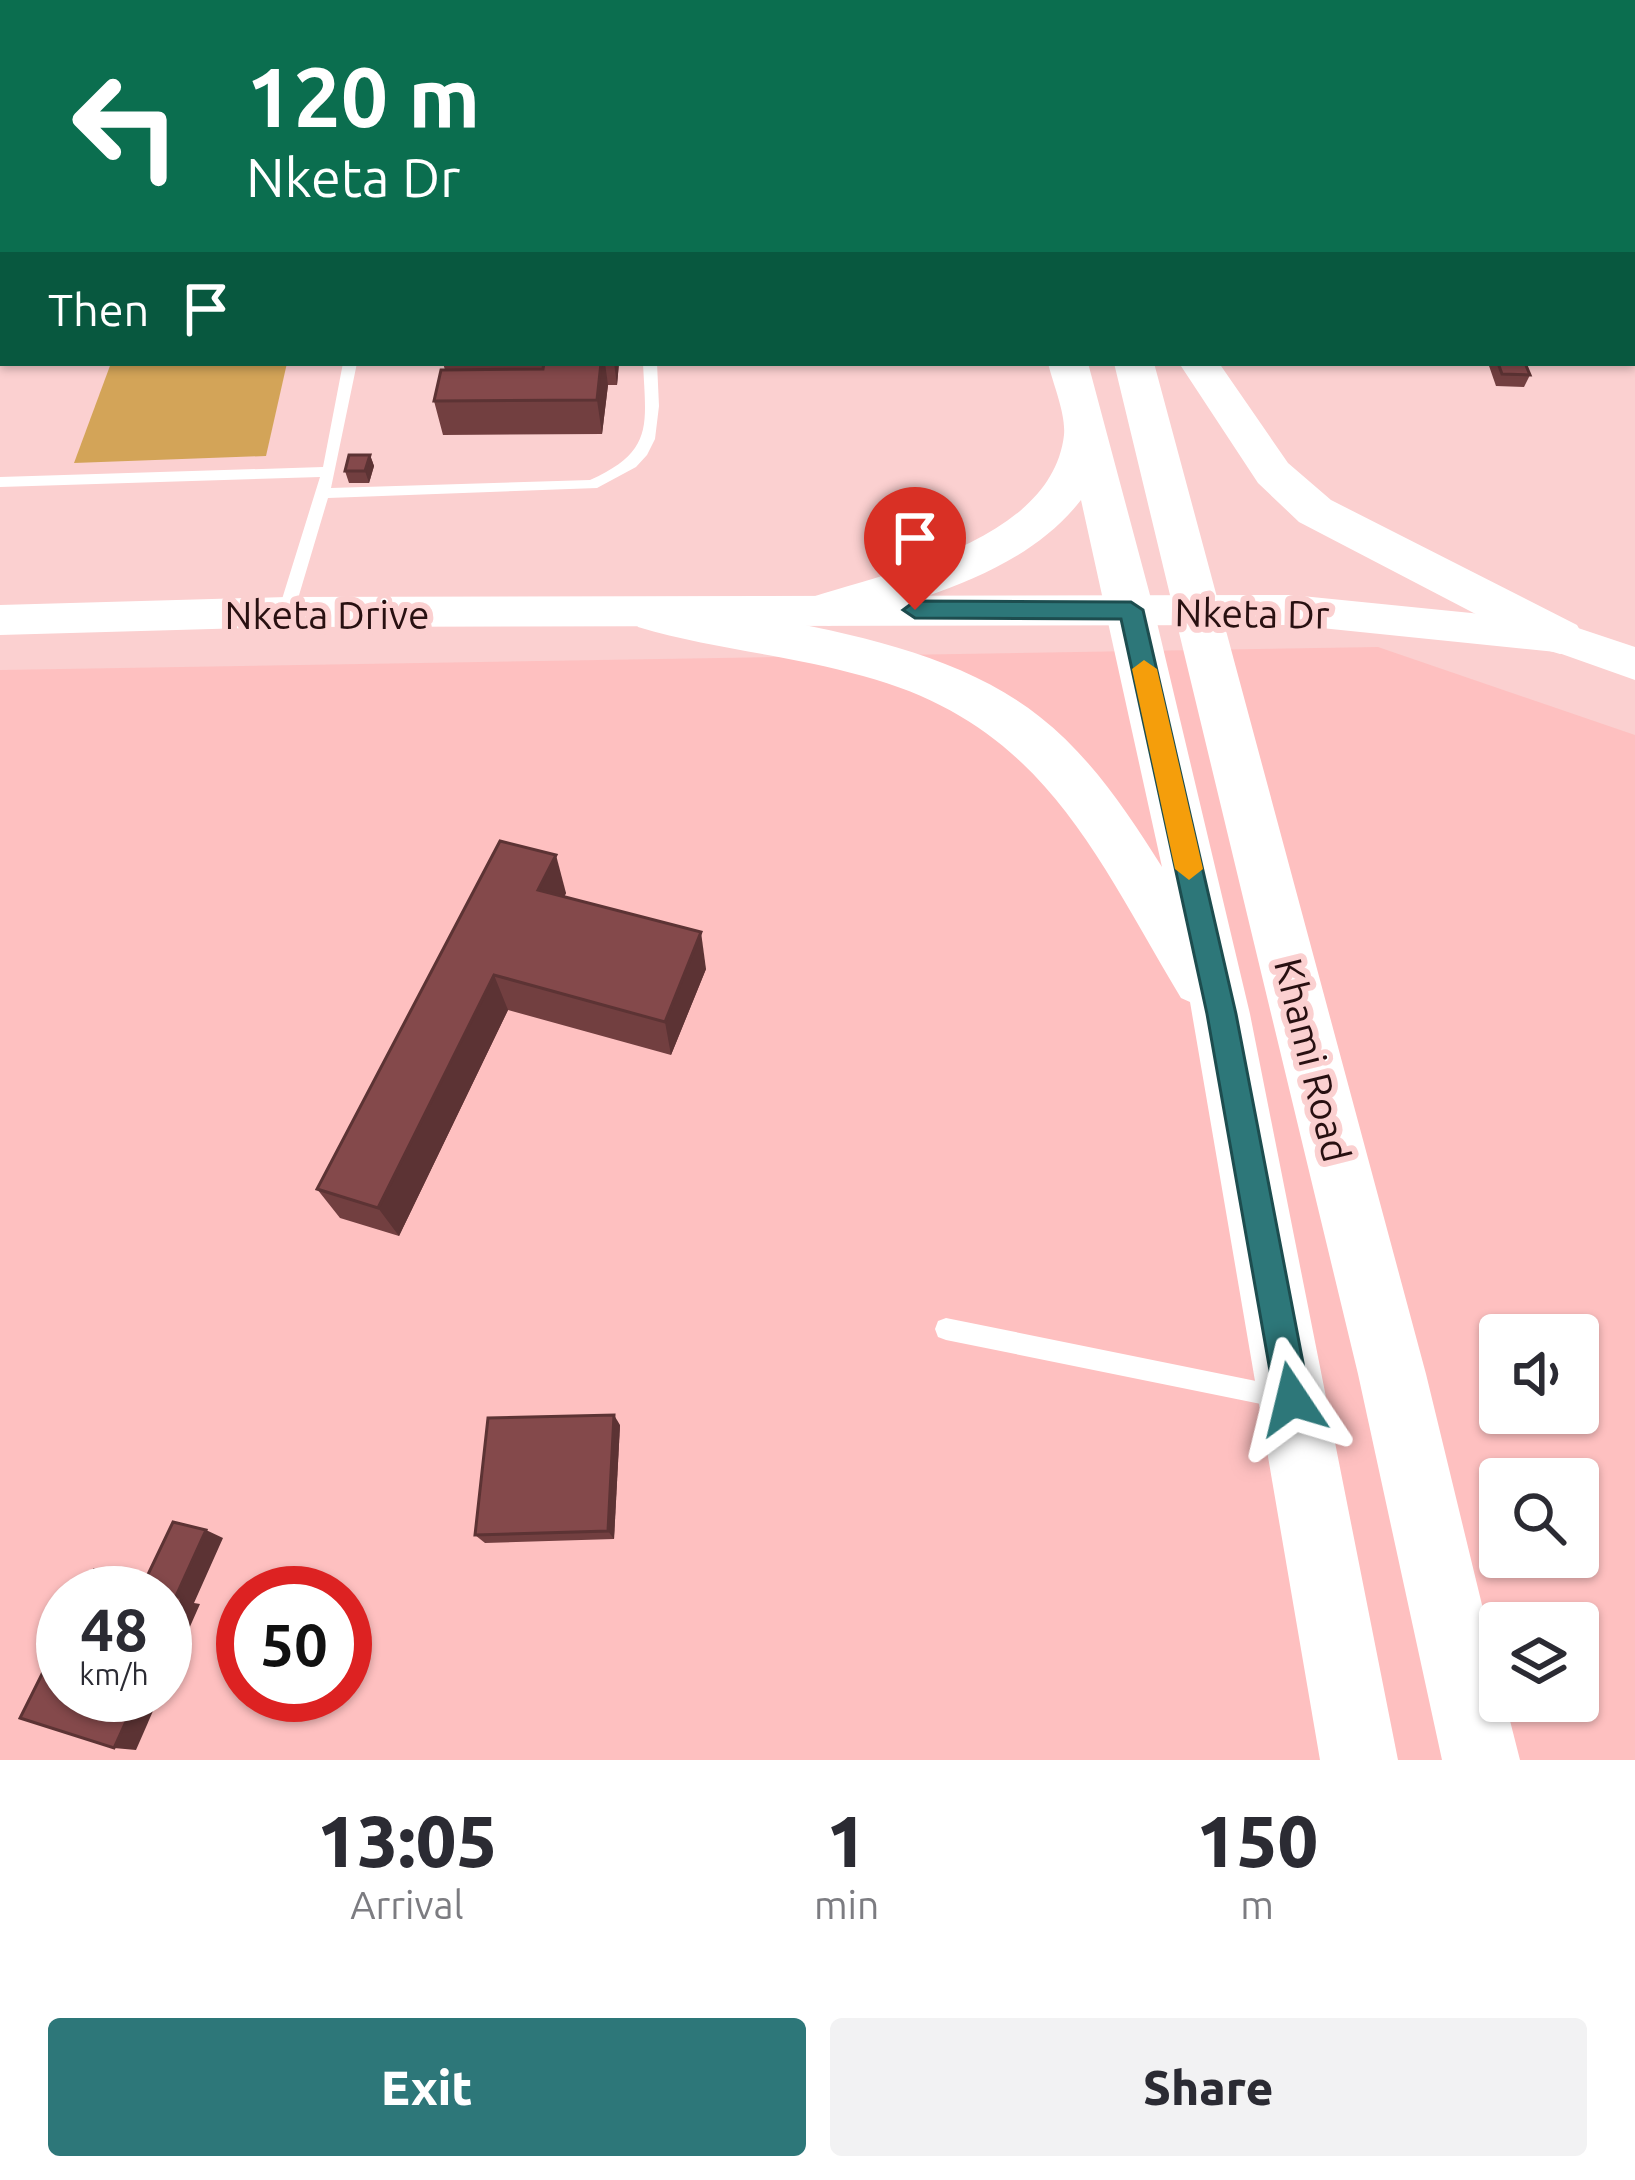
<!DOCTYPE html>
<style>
body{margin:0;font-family:Ubuntu,sans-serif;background:#f2f2f3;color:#2b2b33;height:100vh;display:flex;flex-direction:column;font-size:45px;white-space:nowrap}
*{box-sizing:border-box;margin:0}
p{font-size:39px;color:#7c7c81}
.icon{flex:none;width:66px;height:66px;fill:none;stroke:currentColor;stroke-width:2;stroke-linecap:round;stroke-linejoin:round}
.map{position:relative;height:1760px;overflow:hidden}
.drawer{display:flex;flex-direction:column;background:#fff;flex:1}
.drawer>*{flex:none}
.top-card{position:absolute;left:0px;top:0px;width:1635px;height:366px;box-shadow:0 3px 9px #0004;background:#0b6e4f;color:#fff;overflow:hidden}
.controls{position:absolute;left:1479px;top:1314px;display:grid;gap:24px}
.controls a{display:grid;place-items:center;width:120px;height:120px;border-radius:12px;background:#fff;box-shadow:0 3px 9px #0004;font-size:60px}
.speed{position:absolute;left:36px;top:1566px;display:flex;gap:24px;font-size:60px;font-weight:700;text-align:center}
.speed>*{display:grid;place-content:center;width:156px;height:156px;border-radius:50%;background:#fff;box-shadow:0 3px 9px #0004;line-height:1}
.speed small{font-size:30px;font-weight:400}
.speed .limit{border:18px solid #d22;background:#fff;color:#111}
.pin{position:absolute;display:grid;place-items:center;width:102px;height:102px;color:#fff;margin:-123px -51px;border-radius:50% 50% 50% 0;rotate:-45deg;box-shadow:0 0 12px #0007}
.pin .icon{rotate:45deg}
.me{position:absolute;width:132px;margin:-66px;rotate:350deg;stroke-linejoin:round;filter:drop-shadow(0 0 9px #0008)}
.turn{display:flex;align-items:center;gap:42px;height:252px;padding:0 48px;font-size:54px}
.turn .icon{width:156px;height:156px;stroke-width:2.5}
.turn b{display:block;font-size:84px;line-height:102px}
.then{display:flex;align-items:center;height:114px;padding:0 48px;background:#0003;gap:24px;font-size:45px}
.eta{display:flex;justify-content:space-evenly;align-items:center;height:204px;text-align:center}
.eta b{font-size:72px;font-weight:800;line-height:84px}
.cta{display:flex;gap:24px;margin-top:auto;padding:24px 48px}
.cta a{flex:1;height:138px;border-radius:12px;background:#2d7779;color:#fff;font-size:48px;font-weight:800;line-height:138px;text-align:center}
.cta a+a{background:#f2f2f3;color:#2b2b33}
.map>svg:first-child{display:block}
</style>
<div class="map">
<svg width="1635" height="1760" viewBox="0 0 1635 1760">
<rect width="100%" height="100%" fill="#fbd0d0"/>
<path fill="#fec0c0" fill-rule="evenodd" d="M 1378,647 L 1635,735 L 1635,1760 L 0,1760 L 0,670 ZM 1500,1335 L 1578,1335 L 1578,1413 L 1500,1413 ZM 1500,1479 L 1578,1479 L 1578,1557 L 1500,1557 ZM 63,1593 L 165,1593 L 165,1695 L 63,1695 ZM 243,1593 L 345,1593 L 345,1695 L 243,1695 ZM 1500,1623 L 1578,1623 L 1578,1701 L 1500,1701 Z"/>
<polygon fill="#d3a458" points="111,363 287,363 266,456 74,463"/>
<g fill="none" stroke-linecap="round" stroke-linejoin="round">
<g fill="#fff" fill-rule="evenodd">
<rect x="0" y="33" width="3" height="6"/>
<rect x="1632" y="201" width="3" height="8"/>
<rect x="0" y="223" width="3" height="8"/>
<path d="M 343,363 L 357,363 L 331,488 L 590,480 C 654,451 646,426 643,363 L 657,363 L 659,406 L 655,439 L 647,455 L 636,467 L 597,488 L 328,498 L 294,612 L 286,618 L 278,612 L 320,477 L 0,487 L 0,477 L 323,467 Z"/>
<polygon points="946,1318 1276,1385 1284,1388 1287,1396 1284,1404 1276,1407 946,1340 938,1337 935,1329 938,1321"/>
</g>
<polygon fill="#fff" fill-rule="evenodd" points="1292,595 1560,622 1635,647 1635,680 1556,652 1292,625 286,627 0,635 0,605 286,597"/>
<g fill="#fff" fill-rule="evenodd">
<polygon points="968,0 998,0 999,3 969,3"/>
<polygon points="1020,0 1050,0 1051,3 1021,3"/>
<path d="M 1048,363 L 1088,363 L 1154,610 L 1250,1014 L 1398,1760 L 1320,1760 L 1190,1002 L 1181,998 C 1094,852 1042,724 863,676 C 789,655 712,649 638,627 L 632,615 L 638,603 L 655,598 C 778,622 940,637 1040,717 C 1091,757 1128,813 1162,867 L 1081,500 C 1023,575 916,600 829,626 L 812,621 L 806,609 L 812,597 C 895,571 1052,539 1064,435 C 1066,414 1053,384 1048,363 Z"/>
<polygon points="1114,363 1154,363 1426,1374 1500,1679 1500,1701 1505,1701 1520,1760 1442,1760 1358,1374"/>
<polygon points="1179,363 1219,363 1288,463 1331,500 1577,625 1584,637 1577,649 1560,654 1543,649 1299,522 1258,483"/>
</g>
</g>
<g fill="#723f40">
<polygon points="354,0 398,0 397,3 354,3"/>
<polygon points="443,363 619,363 617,385 608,385 602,434 443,435 434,401 445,370"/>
<polygon points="1488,363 1525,363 1530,375 1524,387 1496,386"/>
<polygon points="370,455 374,466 369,483 349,483 345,471"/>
<polygon points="500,841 566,893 564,897 706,969 671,1055 508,1010 399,1236 340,1218 317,1189"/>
<polygon points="620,1425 614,1539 485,1543 475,1535"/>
</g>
<g fill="#5c3334">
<polygon points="174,0 192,0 191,3 173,3"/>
<polygon points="601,363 605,363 608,385 602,434 597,400"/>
<polygon points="614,363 619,363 617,385"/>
<polygon points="370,455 374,466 369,483 365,471"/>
<polygon points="556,855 566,893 550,927 538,890"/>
<polygon points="701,932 706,969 671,1055 665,1022"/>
<polygon points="494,975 508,1010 399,1236 378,1208"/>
<polygon points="614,1415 620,1425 614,1539 608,1531"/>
<polygon points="206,1530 223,1538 194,1603 200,1604 165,1683 165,1635 176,1596"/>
<polygon points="138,1695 160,1695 136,1750 114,1748"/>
</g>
<g fill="#84494b" stroke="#5c3334" stroke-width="3">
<polygon points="137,0 174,0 173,3 135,3"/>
<polygon points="241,0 284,0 282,3 239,3"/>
<polygon points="0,52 3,52 3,73 0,72"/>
<polygon points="544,363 601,363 597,400 434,401 441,370 543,369"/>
<polygon points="1498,363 1525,363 1530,375 1502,374"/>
<polygon points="349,455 370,455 365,471 345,471"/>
<polygon points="500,841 556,855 538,890 701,932 665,1022 494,975 378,1208 317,1189"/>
<polygon points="614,1415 608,1531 475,1535 488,1418"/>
<polygon points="173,1522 206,1530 176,1596 182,1598 165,1635 165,1593 82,1593 94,1570 143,1585"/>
<polygon points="63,1632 63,1695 138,1695 114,1748 20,1718"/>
</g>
<polygon fill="#2d7779" stroke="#1d4d4f" stroke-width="3" points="915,601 1131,602 1143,610 1236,1014 1310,1399 1305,1411 1292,1416 1280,1411 1275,1399 1207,1014 1121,619 915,618 903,610"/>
<polygon fill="#f59e0b" points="1144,660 1157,669 1203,869 1189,880 1175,869 1132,669"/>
<g text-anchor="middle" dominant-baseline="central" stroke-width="12" stroke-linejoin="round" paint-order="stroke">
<g font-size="39" fill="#281011" stroke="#fbd0d0">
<text transform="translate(1252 613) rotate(1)">Nketa Dr</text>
<text x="327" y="614">Nketa Drive</text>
<text transform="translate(1313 1060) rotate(76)">Khami Road</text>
</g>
</g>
</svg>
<div class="controls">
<a><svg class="icon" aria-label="sound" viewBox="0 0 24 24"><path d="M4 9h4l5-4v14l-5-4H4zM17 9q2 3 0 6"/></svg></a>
<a><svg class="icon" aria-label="search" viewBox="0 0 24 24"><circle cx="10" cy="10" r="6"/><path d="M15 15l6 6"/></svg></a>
<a><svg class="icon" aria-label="layers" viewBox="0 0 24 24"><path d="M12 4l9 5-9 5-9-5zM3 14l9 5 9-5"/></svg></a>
</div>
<div class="speed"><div>48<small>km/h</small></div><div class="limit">50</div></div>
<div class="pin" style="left:915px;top:610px;background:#d93025"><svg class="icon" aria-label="arrive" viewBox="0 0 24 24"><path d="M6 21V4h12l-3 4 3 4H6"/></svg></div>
<svg class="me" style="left:1292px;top:1399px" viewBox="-20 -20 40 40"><path d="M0-17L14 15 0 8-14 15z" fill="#2d7779" stroke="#fff" stroke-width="4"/></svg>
<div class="top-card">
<div class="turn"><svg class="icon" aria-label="left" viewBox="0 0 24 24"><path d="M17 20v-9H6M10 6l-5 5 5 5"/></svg><div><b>120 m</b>Nketa Dr</div></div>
<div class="then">Then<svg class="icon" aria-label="arrive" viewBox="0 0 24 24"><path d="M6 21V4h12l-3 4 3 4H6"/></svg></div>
</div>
</div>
<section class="drawer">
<div class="eta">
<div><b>13:05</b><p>Arrival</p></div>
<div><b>1</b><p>min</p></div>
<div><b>150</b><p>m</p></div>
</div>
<div class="cta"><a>Exit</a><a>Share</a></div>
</section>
